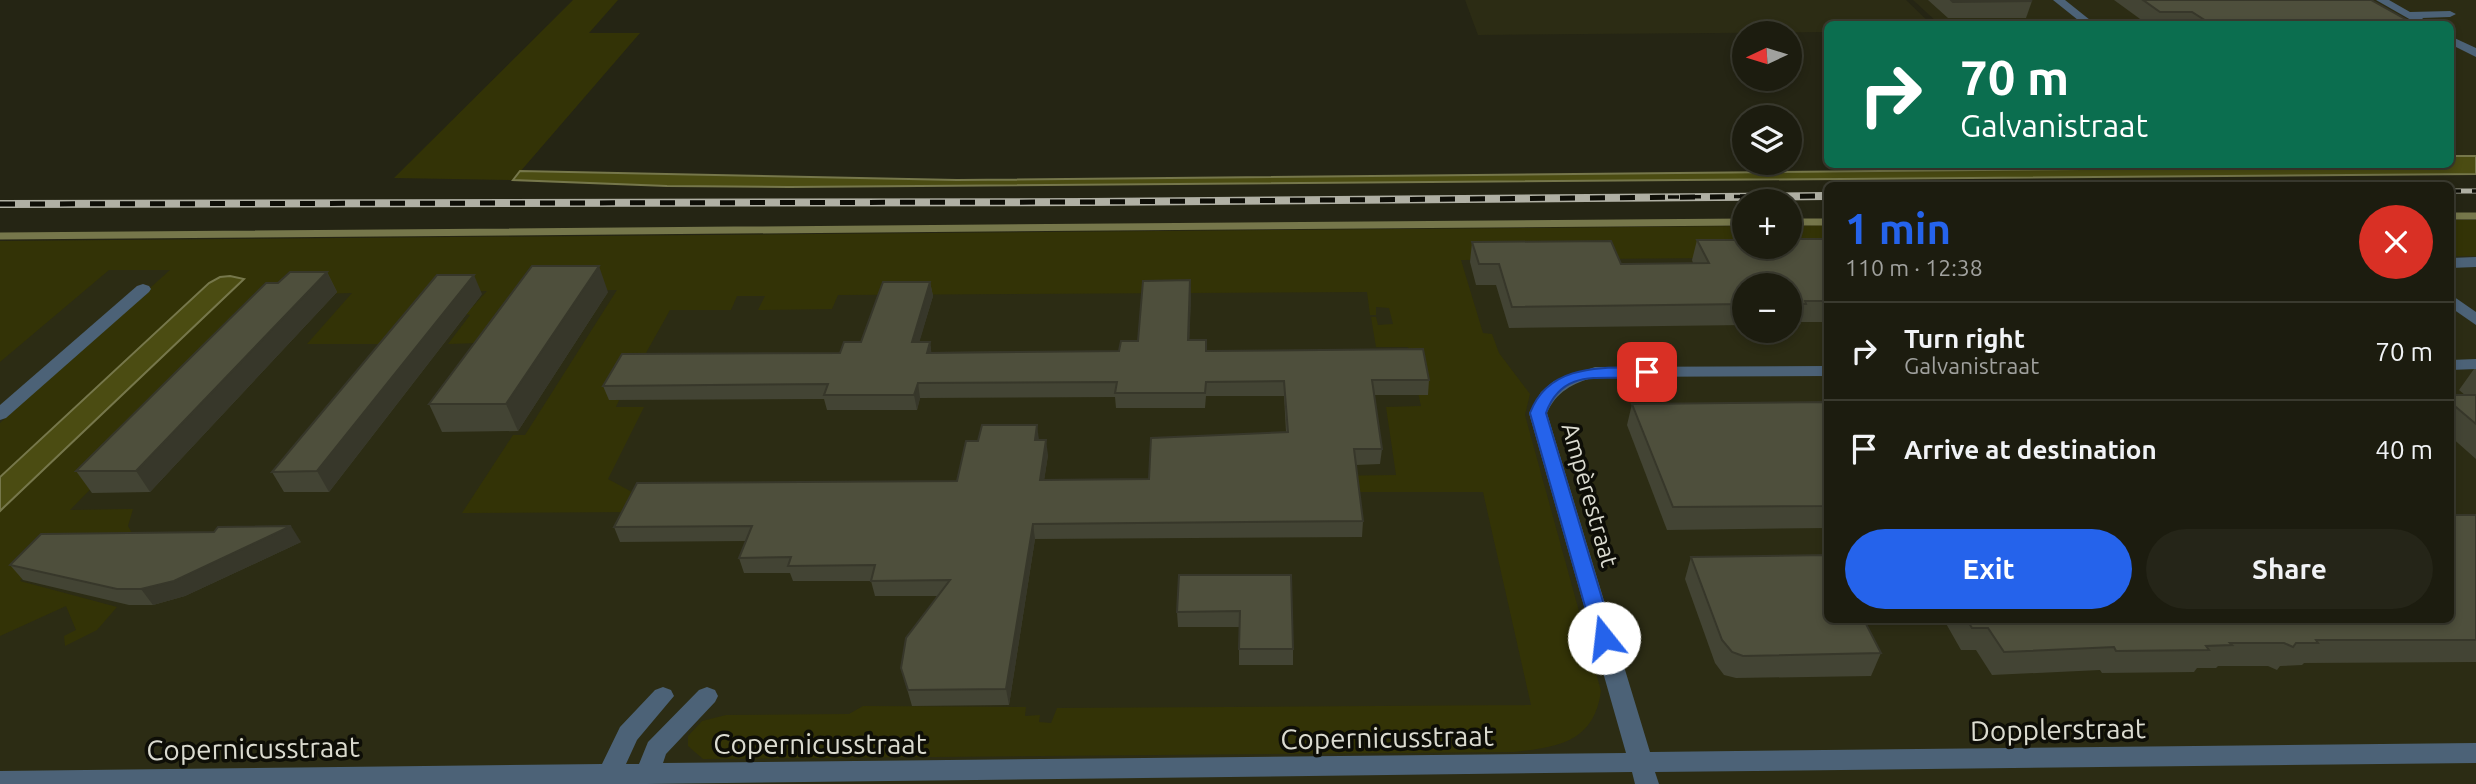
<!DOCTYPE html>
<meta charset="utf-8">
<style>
body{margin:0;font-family:Ubuntu,sans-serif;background:#252518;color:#f1f3f6;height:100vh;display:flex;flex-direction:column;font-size:26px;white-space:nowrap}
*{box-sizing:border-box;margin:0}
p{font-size:23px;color:#a0a19e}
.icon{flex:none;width:38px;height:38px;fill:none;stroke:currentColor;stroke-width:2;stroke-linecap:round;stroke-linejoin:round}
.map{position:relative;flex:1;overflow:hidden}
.panel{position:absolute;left:1824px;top:182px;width:630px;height:441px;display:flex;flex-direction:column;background:#1c1c0f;border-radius:10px;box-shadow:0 4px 10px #0003,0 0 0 2px #3a3a2f}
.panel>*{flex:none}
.banner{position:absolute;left:1824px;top:21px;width:630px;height:147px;border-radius:10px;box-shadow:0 4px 10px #0003,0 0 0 2px #3a3a2f;background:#0b6e4f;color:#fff;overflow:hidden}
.needle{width:46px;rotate:266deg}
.controls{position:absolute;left:1732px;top:21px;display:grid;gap:14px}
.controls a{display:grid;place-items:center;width:70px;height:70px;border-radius:50%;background:#1c1c0f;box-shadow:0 4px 10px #0003,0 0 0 2px #3a3a2f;font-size:35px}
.pin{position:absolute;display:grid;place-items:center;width:60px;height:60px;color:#fff;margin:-30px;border-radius:14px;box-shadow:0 4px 10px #0006}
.me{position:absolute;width:77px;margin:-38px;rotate:344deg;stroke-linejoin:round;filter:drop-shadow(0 0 5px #0008)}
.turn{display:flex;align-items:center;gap:24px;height:147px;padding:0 21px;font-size:32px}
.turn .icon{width:91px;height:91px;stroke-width:2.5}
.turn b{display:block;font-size:49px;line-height:60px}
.round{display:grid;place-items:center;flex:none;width:74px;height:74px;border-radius:37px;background:#252518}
.summary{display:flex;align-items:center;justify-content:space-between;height:119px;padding:0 21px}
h1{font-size:42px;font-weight:700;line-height:52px;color:#2563eb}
.primary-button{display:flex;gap:14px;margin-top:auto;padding:14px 21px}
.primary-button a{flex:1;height:80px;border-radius:42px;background:#2563eb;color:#fff;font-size:28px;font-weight:700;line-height:80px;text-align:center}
.primary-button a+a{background:#252518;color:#f1f3f6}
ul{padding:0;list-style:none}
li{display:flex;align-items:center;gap:21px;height:98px;padding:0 21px;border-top:2px solid #3a3a2f}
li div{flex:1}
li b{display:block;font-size:26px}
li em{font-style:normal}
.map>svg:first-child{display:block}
</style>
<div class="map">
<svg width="2476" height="784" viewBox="0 0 2476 784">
<rect width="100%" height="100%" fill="#252514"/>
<g fill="#2c2c14" fill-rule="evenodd">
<polygon points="1465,0 1906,0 1931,24 1827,24 1827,32 1478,35"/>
<polygon points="1913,0 2476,0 2476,168 2450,164 2450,24 1939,24"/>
<path d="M 2450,229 L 2476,229 L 2476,784 L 0,784 L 0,245 L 1790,247 L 1827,232 L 1827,620 L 2450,620 ZM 1745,285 L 1790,285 L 1790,331 L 1745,331 Z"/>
</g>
<g fill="#333306">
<polygon points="573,0 618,0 589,33 640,33 513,180 394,178"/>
<rect x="2450" y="220" width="26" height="36"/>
<path d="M 1827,225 L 1827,257 L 1461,260 L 1483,333 L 1492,334 L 1499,353 L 1530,394 L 1525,415 L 1601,691 C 1594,742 1559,747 1514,752 L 703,759 L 688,746 L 688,736 L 702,721 L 726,715 L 849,714 L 863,706 L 1026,707 L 1025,716 L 1040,715 L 1039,722 L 1051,723 L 1057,708 L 1531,705 L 1483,492 L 1172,492 L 1173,478 L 1396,475 L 1386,407 L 1421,406 L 1408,347 L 1376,347 L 1371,317 L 1376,317 L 1378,325 L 1393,324 L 1389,308 L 1376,307 L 1376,315 L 1370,315 L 1367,292 L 838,295 L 832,309 L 758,310 L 765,296 L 737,296 L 731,310 L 670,310 L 637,369 L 609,400 L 619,400 L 616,407 L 644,407 L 608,479 L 643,498 L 636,512 L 462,513 L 513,435 L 525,435 L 617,290 L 543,290 L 479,343 L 448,344 L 470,315 L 466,314 L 487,291 L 446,292 L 381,344 L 307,344 L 352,293 L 282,295 L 70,510 L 133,509 L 128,526 L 136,540 L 52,545 L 20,581 L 117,607 L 97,630 L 65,646 L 64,636 L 76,630 L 66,606 L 0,636 L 0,511 L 244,279 L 209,283 L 0,477 L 0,423 L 170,270 L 109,270 L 0,362 L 0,241 L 1745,226 L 1745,247 L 1790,247 L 1790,226 Z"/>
</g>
<g fill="#4b4c12" stroke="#76774b" stroke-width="2">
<polygon points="2450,156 2476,156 2476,174 789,187 667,186 513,180 520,171 957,180 2079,169 2075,164 2450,164"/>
<polygon points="230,276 244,279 0,511 0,477 209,283 220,277"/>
</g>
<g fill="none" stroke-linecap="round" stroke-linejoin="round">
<g stroke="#76774b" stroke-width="7">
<polyline points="2450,216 2476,216"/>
<polyline points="1790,222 1827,222"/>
<polyline points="0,236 1745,222"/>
</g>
<g fill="#4c6277" fill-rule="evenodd">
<polygon points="2053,0 2065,0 2095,24 2083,24"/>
<polygon points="2376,0 2389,0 2410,12 2450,11 2456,14 2450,17 2422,18 2430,24 2418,24"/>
<polygon points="2450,36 2476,48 2476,57 2450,44"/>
<polygon points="2476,257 2476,267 2450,268 2450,258"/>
<polygon points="143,284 149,286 151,289 149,292 6,418 0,420 0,405 137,286"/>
<polygon points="2450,294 2476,312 2476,325 2450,307"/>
<polygon points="2476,359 2476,369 2450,370 2450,360"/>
<path d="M 1827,366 L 1827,376 L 1595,377 C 1573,383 1556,392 1547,413 L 1650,752 L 2476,743 L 2476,763 L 1655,772 L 1659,784 L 1635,784 L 1632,772 L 647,784 L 0,784 L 0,771 L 602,764 L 620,727 L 655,690 L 663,687 L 671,690 L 674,696 L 637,740 L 626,764 L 639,764 L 648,742 L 699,690 L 707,687 L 715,690 L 718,696 L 715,702 L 666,754 L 663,763 L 1626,753 L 1529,413 L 1541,392 L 1554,381 L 1595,367 Z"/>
</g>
<g stroke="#b0b0a4" stroke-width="5">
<g id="rail-far1">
<polyline points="2450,191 2476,191"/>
<polyline points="1668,197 1827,196"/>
</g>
</g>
<g stroke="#b0b0a4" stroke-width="8">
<polyline id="rail" points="0,204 1088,202 1827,196"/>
</g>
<use href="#rail-far1" stroke="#0e0e07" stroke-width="3.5" stroke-dasharray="11" stroke-linecap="butt"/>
<use href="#rail" stroke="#0e0e07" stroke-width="5" stroke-dasharray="15" stroke-linecap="butt"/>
</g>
<g fill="#434434">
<polygon points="1928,0 2030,0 2032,1 2026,18 1948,18"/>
<polygon points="2114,0 2371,0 2414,24 2147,24"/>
<polygon points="1827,239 1827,322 1801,322 1800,325 1790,325 1790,285 1745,285 1745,325 1509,328 1496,285 1476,285 1470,262 1472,242 1621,264 1693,263 1692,260 1697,240"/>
<polygon points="327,272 337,292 150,492 92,493 76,471 278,283"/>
<polygon points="930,282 933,296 919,342 930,342 931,352 1119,351 1138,341 1191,295 1189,340 1206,340 1206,351 1429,380 1428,395 1374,395 1382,449 1380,464 1356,465 1363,521 1362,537 1035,539 1009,705 912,706 901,668 938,596 875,596 871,581 793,581 790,573 744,573 739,558 746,541 620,542 614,527 957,481 1039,440 1048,455 1044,480 1149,479 1286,432 1284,396 1206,396 1205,408 1116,408 1115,397 920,398 917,410 827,410 824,399 609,400 603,386 840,353 861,342"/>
<polygon points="608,292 518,431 442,432 429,404"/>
<polygon points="482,294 329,492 284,492 272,472"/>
<polygon points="2474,369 2476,369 2476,459 2450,436 2450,395 2465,395 2459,390"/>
<polygon points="1827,402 1827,528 1667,530 1627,425 1632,404"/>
<polygon points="2476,515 2476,662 2304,663 2302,665 2280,666 2277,670 2268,666 2218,666 2216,668 2197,668 2194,672 2102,673 2100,670 1992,675 1976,650 1961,650 1944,620 2450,620"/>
<polygon points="301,542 185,596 153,605 129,605 23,580 10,565"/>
<polygon points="1691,557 1881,653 1871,676 1736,678 1724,675 1715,663 1685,579"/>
<polygon points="1291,575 1293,649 1293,665 1239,665 1239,627 1178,627 1177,612"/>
</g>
<g fill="#37372a">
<polygon points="599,266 608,292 518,431 506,404"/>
<polygon points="327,272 337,292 150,492 136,471"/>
<polygon points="474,275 482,294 329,492 317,471"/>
<polygon points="1190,280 1191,295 1189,355 1188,340"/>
<polygon points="930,282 933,296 915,357 912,342"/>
<polygon points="930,342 932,357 927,353"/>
<polygon points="918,383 920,398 917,410 914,395"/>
<polygon points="1037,425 1039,440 1037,455 1035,440"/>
<polygon points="1046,440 1048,455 1042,495 1040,480"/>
<polygon points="1033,524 1035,539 1009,705 1006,689"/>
<polygon points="291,526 301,542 185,596 153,605 141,589"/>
</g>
<g fill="#4e4f3c" stroke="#37372a" stroke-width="2">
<polygon points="1951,0 2030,0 2032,1 1953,2"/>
<polygon points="2143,0 2371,0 2414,24 2211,24 2192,12 2160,12"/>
<polygon points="1790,239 1827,239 1827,301 1805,301 1806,304 1790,304 1790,285 1745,285 1745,304 1512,307 1499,264 1479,264 1472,242 1611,241 1621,264 1709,263 1697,240 1745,240 1745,247 1790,247"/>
<polygon points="532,266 599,266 506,404 429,404"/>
<polygon points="290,272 327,272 136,471 76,471 266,283 278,283"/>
<polygon points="437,275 474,275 317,471 272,472"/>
<polygon points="1190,280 1188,340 1206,340 1206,351 1423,349 1429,380 1372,380 1382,449 1354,449 1363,521 1033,524 1006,689 908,690 901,668 906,638 950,580 871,581 875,565 788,566 791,557 739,558 752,526 614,527 637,483 957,481 966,441 978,441 982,425 1037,425 1035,440 1046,440 1040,480 1149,479 1151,438 1288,432 1284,381 1206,382 1205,393 1115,393 1117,382 918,383 914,395 824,395 828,384 603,386 622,354 840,353 844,342 861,342 883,282 930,282 912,342 930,342 927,353 1119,351 1121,341 1138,341 1143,281"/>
<polygon points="2450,395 2476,395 2476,424 2450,402"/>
<polygon points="1827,402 1827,506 1673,507 1632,404"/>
<polygon points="2450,515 2476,515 2476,640 2316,640 2318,643 2296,643 2293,647 2284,643 2230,643 2232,645 2206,646 2209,650 2116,651 2114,647 2004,652 1988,628 1972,628 1967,620 2450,620"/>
<polygon points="291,526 174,581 141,589 117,589 10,565 41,534 214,532 218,527"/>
<polygon points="1827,555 1827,620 1864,620 1881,653 1743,656 1732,652 1722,640 1691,557"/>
<polygon points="1179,575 1291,575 1293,649 1239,649 1240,611 1177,612"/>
</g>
<path fill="#2563eb" stroke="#184099" stroke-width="2" d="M 1647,367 L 1654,372 L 1652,375 C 1613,385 1565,361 1546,413 L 1614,638 L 1611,643 L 1597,643 L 1594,638 L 1530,413 C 1549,363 1602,368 1647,367 Z"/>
<g text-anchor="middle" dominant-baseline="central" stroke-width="7" stroke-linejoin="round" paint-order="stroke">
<g font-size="24" fill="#dbdbd0" stroke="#0e0e07">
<text transform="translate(1590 495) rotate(74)">Ampèrestraat</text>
</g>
<g font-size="28" fill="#dbdbd0" stroke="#0e0e07">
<text transform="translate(2058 729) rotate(-1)">Dopplerstraat</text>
<text transform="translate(1387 737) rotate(-1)">Copernicusstraat</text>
<text x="820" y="743">Copernicusstraat</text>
<text transform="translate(253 748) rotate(-1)">Copernicusstraat</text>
</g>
</g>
</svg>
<div class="controls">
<a><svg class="needle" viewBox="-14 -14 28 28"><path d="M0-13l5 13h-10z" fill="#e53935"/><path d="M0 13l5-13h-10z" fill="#a0a19e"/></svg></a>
<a><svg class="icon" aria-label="layers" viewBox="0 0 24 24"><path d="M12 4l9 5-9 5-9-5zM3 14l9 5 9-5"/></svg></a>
<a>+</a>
<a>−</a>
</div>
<div class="pin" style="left:1647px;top:372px;background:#d93025"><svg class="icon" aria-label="arrive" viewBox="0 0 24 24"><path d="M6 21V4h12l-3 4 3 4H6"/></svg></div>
<svg class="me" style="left:1604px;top:638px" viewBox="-20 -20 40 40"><circle r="19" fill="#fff"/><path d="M0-13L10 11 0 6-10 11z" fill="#2563eb"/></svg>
<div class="banner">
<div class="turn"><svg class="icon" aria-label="right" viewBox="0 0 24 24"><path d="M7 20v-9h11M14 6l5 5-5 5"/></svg><div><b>70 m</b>Galvanistraat</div></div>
</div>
<section class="panel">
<div class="summary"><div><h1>1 min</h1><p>110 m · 12:38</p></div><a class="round" style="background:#d93025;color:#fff"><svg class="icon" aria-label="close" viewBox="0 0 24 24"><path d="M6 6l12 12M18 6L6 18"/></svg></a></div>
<ul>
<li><svg class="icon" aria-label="right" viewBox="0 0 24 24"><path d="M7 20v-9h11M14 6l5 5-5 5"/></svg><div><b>Turn right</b><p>Galvanistraat</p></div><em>70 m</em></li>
<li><svg class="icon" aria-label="arrive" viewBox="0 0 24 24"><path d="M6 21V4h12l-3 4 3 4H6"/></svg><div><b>Arrive at destination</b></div><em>40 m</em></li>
</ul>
<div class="primary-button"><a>Exit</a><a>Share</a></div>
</section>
</div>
